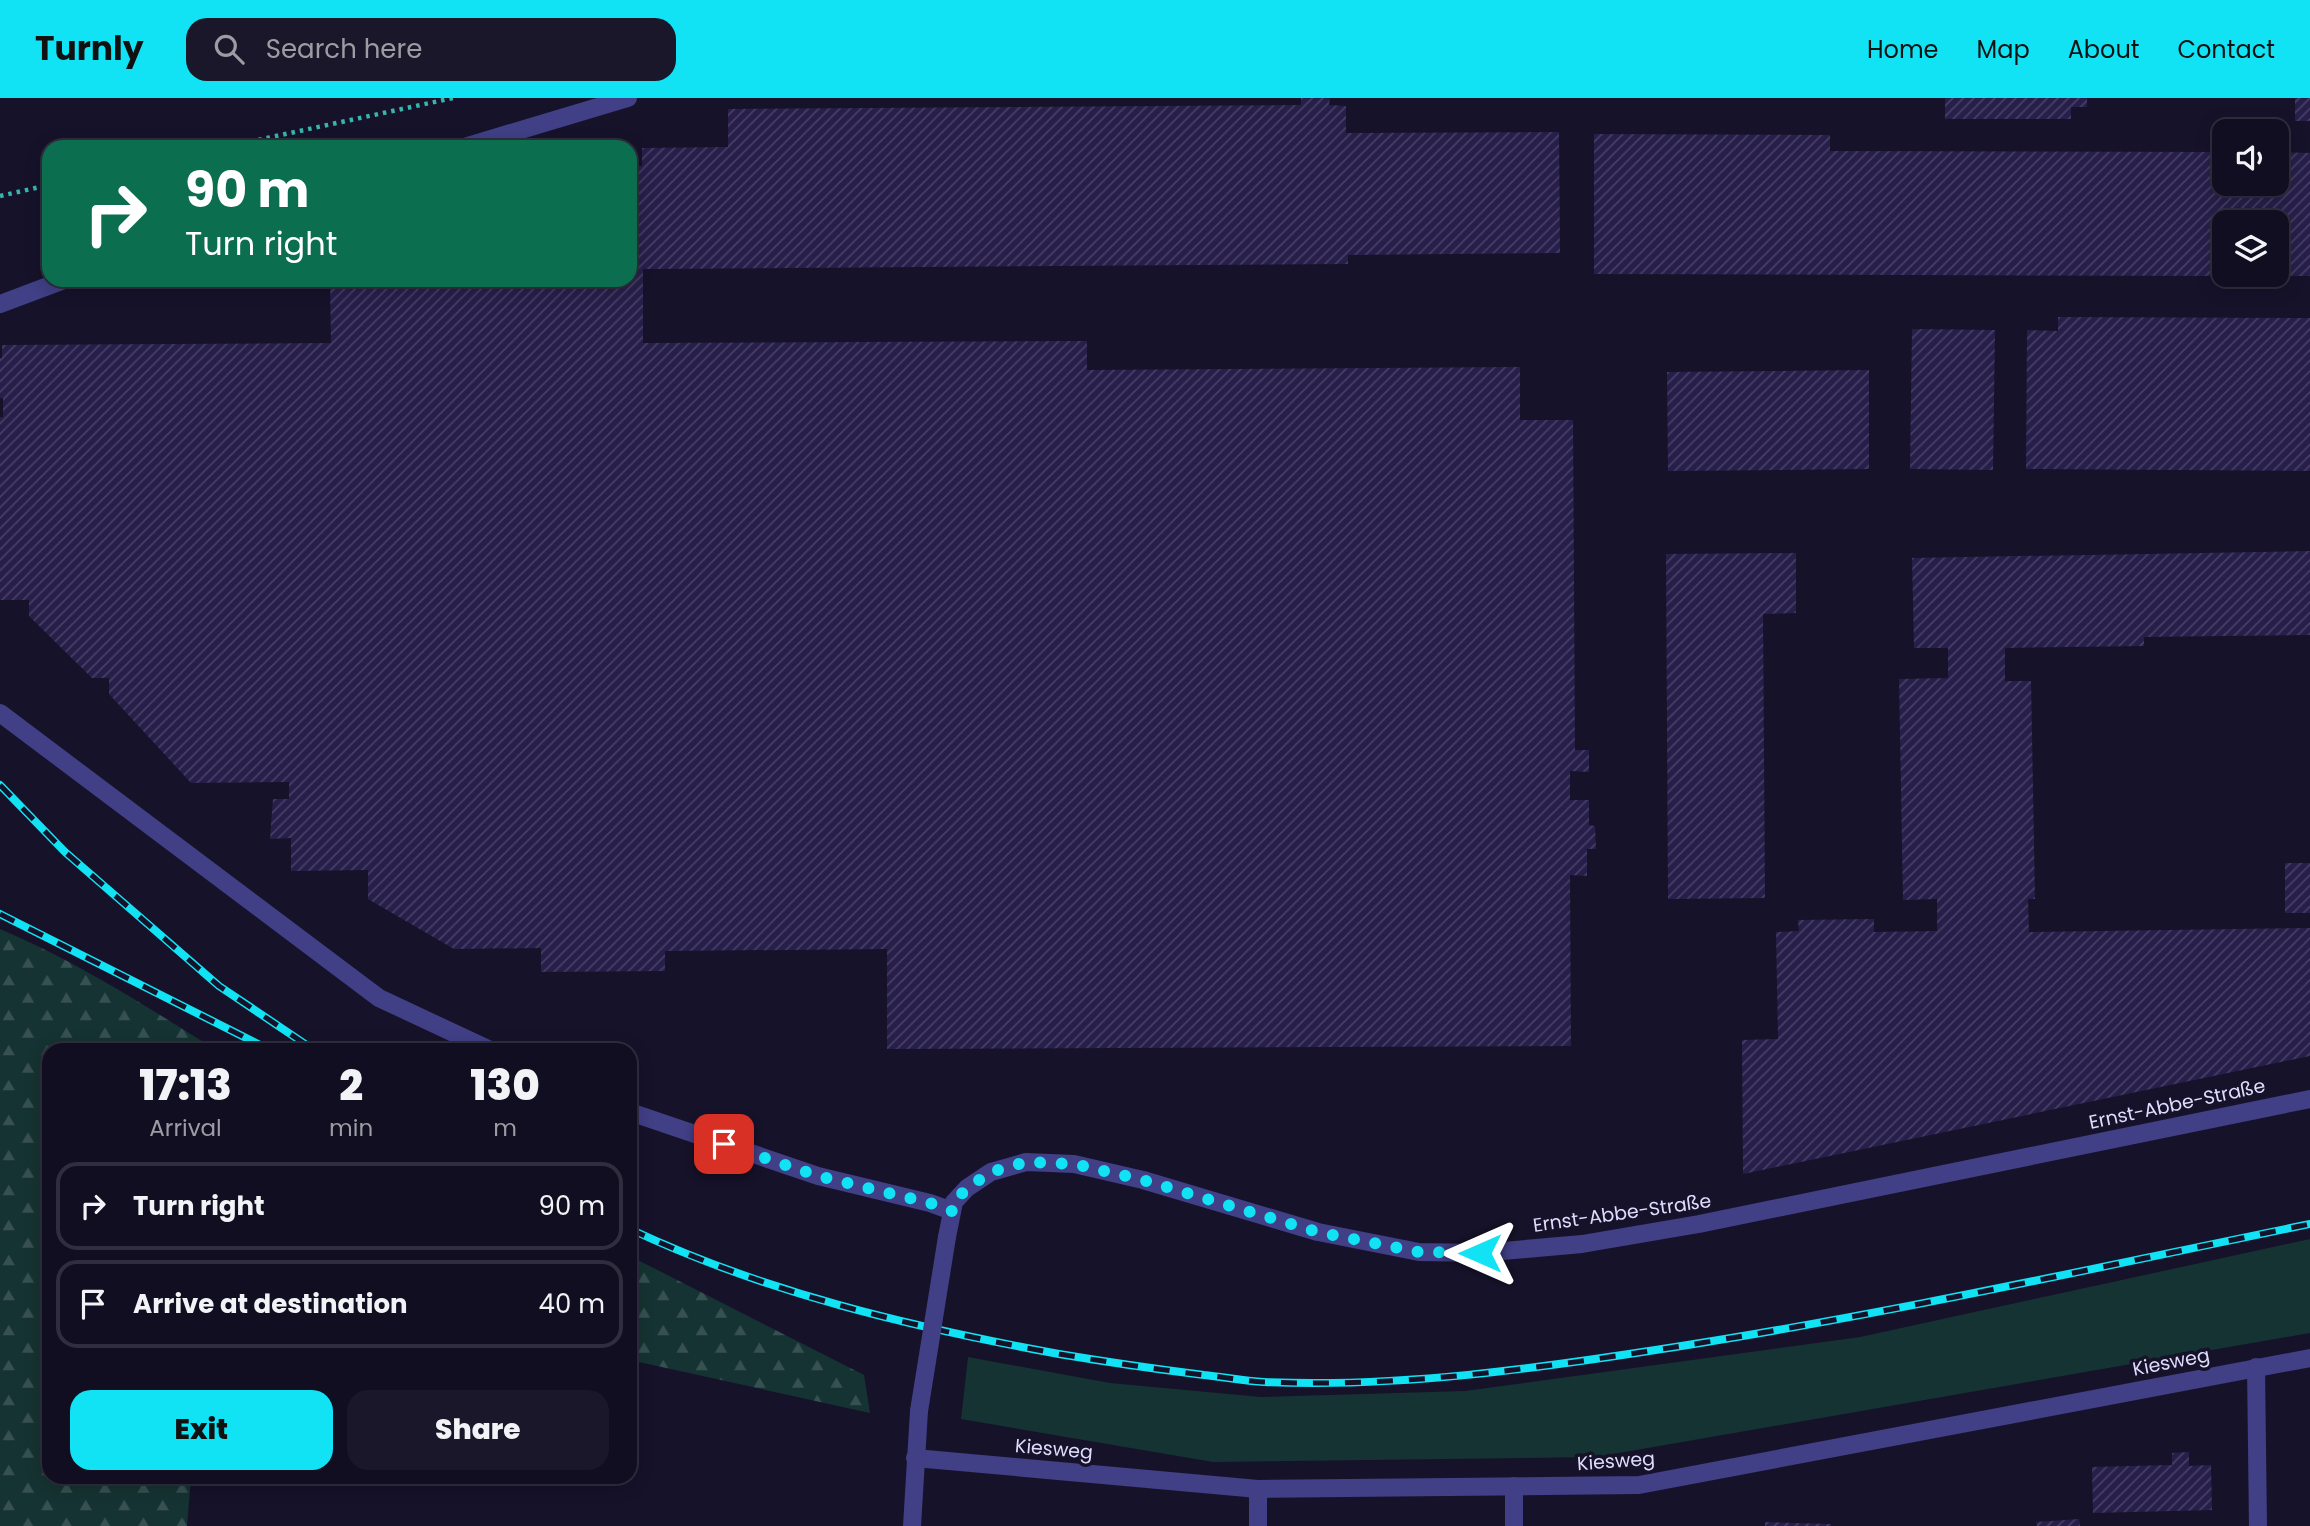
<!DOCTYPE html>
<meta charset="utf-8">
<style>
body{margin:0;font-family:Poppins,sans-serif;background:#191729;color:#f1f3f6;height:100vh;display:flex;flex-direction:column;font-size:26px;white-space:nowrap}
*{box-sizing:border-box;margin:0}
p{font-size:23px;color:#9c9ca5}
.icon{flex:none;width:38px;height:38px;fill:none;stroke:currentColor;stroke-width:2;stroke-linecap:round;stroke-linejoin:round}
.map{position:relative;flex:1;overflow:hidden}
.panel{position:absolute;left:42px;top:945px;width:595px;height:441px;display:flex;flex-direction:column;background:#100e20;border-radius:21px;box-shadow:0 4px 18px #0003,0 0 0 2px #302e3e}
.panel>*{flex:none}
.top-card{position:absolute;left:42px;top:42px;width:595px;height:147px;border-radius:21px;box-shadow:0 4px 18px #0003,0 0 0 2px #302e3e;background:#0b6e4f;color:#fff;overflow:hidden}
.fabs{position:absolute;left:2212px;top:21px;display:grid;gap:14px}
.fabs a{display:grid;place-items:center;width:77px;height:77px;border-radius:14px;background:#100e20;box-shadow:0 4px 18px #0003,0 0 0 2px #302e3e;font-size:35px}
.pin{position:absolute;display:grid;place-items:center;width:60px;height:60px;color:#fff;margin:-30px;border-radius:14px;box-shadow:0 4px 10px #0006}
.me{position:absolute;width:77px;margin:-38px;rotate:270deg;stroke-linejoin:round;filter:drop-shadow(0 0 5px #0008)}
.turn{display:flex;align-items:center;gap:24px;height:147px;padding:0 28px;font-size:32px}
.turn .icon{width:91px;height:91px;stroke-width:2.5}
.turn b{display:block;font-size:49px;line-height:60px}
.eta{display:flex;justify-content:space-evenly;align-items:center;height:119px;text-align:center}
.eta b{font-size:42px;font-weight:800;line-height:49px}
.cta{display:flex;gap:14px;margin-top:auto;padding:14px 28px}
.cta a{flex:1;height:80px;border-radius:21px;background:#11e2f4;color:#111;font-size:28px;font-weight:800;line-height:80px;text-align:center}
.cta a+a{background:#191729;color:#f1f3f6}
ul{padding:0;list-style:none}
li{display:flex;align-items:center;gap:21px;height:88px;margin:0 14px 10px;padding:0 14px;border:4px solid #302e3e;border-radius:21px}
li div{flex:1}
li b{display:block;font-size:26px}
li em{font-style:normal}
header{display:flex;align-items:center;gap:42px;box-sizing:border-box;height:98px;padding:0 35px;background:#11e2f4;color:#111}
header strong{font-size:33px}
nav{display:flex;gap:38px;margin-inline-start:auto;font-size:24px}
.search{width:490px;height:63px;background:#191729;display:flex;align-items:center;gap:18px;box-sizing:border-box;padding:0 24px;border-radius:21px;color:#9c9ca5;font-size:26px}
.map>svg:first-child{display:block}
</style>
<header>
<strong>Turnly</strong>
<div class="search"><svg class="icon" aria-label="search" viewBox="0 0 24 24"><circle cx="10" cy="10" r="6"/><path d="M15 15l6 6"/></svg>Search here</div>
<nav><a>Home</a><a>Map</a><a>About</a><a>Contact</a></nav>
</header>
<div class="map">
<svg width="2310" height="1428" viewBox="0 0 2310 1428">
<defs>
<pattern id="forest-firs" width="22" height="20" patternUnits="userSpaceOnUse" patternTransform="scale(1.75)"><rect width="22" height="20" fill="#153332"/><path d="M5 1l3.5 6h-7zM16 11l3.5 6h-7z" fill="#375051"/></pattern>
<pattern id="building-hatch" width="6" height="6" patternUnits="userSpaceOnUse" patternTransform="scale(1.75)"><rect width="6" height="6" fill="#271f4a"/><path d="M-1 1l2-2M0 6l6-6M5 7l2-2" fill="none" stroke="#463f65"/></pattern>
</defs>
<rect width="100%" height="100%" fill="#16122a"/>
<polygon fill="#153332" points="2310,1141 2310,1235 1596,1359 1213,1364 961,1321 968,1259 1110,1285 1261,1299 1465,1293 1860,1239"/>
<g fill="url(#forest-firs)">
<path d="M 0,831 C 76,863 146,908 216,952 L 49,952 L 49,1379 L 191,1379 L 187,1428 L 0,1428 Z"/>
<polygon points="630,1158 864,1277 870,1315 630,1262"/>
</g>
<g fill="url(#building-hatch)">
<polygon points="1301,0 1330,0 1329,7 1346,8 1346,35 1559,34 1560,155 1348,157 1348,166 643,171 643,245 1087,243 1087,272 1520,269 1520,322 1573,322 1575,652 1589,652 1589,674 1570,673 1570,702 1589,702 1589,727 1595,728 1596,751 1587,751 1587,778 1570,777 1571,948 887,951 887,851 665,853 665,873 541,874 541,850 454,851 368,801 368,772 291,773 291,740 270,741 273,701 289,701 289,684 191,685 109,596 109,580 92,580 29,518 29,502 0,502 0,319 3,319 3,300 0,300 0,260 2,260 2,247 331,245 330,182 630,182 630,68 642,68 642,50 728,49 728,11 1301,7"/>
<polygon points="1945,0 2087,0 2087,9 2071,9 2071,21 1945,21"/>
<rect x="2295" y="0" width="15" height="23"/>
<polygon points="1594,36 1830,37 1830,53 2224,54 2224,86 2277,86 2277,54 2310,55 2310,178 2277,178 2277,124 2224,124 2224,178 1594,176"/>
<polygon points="2058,219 2310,220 2310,373 2026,371 2027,232 2058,233"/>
<polygon points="1912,231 1995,232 1993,372 1910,371"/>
<polygon points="1869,272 1869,371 1668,373 1667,274"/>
<polygon points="2310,453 2310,537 2144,539 2144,548 2005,550 2005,583 2031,583 2035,801 2028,801 2029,834 2310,830 2310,958 1743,1076 1742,942 1778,941 1776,834 1799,833 1798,822 1874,821 1874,834 1937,833 1937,801 1903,802 1899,581 1948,580 1948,550 1914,550 1912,460"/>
<polygon points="1796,455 1796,515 1763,516 1765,800 1668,801 1666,456"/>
<rect x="2285" y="765" width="25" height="50"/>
<polygon points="2189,1354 2189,1368 2211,1367 2212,1412 2093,1415 2092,1369 2172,1367 2172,1355"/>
<polygon points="2079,1421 2080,1428 2037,1428 2036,1424"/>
<polygon points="1765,1424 1831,1426 1831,1428 1765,1428"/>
</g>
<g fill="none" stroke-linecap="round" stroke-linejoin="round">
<g stroke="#36b7ad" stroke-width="4.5" stroke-dasharray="3.5 5" stroke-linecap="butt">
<polyline points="225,49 453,0"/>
<polyline points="0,98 49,87"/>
</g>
<g stroke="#413f86" stroke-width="18">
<polyline points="464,49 628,0"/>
<polyline points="0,206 64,182"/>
<polyline points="0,615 379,900 490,952"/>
<polyline points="630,1014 818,1078 930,1105 952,1113"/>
</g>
<g stroke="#413f86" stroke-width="18">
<polyline points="947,1139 954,1104 967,1090 991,1074 1026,1064 1074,1066 1143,1082 1318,1134 1419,1154 1480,1155 1582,1146 1699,1126 2310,1001"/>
<polyline points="2256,1269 2258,1428"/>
<polyline points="915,1360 1258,1391 1639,1387 2310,1260"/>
<polyline points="1514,1388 1514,1428"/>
<polyline points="1258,1391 1258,1428"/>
<polyline points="912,1428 919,1313"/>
</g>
<g stroke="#11e2f4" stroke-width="8">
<g id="rail">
<polyline points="0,687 65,754 219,888 314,952"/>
<polyline points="0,816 270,952"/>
<path d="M 630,1131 C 766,1195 912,1229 1059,1256 C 1107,1264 1155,1271 1204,1277 C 1224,1279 1244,1283 1264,1284 C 1401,1290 1540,1270 1675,1249 C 1888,1216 2099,1169 2310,1126"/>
</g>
</g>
<use href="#rail" stroke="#16122a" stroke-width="5" stroke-dasharray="16" stroke-linecap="butt"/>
<polyline stroke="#413f86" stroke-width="18" points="919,1313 947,1139"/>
</g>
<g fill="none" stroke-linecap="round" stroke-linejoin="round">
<polyline stroke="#11e2f4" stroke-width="12" stroke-dasharray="0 21.6" points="724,1046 818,1078 930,1105 952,1113 954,1104 967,1090 991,1074 1026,1064 1074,1066 1143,1082 1318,1134 1419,1154 1480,1155"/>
</g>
<g text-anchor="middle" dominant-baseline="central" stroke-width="7" stroke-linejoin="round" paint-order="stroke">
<g font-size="19" fill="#dfdcfd" stroke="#16122a">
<text transform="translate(2177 1006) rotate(-12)">Ernst-Abbe-Straße</text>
<text transform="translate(1622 1115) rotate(-8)">Ernst-Abbe-Straße</text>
<text transform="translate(2171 1264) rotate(-11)">Kiesweg</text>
<text transform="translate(1054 1351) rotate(5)">Kiesweg</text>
<text transform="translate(1616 1363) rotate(-4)">Kiesweg</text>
</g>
</g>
</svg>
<div class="fabs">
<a><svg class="icon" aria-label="sound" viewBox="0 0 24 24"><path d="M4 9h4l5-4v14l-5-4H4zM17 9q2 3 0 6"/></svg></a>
<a><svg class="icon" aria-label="layers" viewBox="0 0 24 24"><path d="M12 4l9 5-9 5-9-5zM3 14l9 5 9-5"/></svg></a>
</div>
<div class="pin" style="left:724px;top:1046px;background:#d93025"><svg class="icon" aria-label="arrive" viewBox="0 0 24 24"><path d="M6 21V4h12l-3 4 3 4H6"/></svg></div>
<svg class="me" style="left:1480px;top:1155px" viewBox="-20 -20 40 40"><path d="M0-17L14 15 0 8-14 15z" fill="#11e2f4" stroke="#fff" stroke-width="4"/></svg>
<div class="top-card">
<div class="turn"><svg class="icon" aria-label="right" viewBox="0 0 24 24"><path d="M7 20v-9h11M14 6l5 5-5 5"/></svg><div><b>90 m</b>Turn right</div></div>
</div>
<section class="panel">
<div class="eta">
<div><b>17:13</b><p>Arrival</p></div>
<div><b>2</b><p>min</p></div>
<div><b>130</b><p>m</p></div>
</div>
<ul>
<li><svg class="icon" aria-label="right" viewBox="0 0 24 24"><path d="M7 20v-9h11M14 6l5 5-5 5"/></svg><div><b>Turn right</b></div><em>90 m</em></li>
<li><svg class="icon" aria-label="arrive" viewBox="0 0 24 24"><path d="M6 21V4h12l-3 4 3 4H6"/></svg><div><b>Arrive at destination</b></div><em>40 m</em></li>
</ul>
<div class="cta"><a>Exit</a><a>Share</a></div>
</section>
</div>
